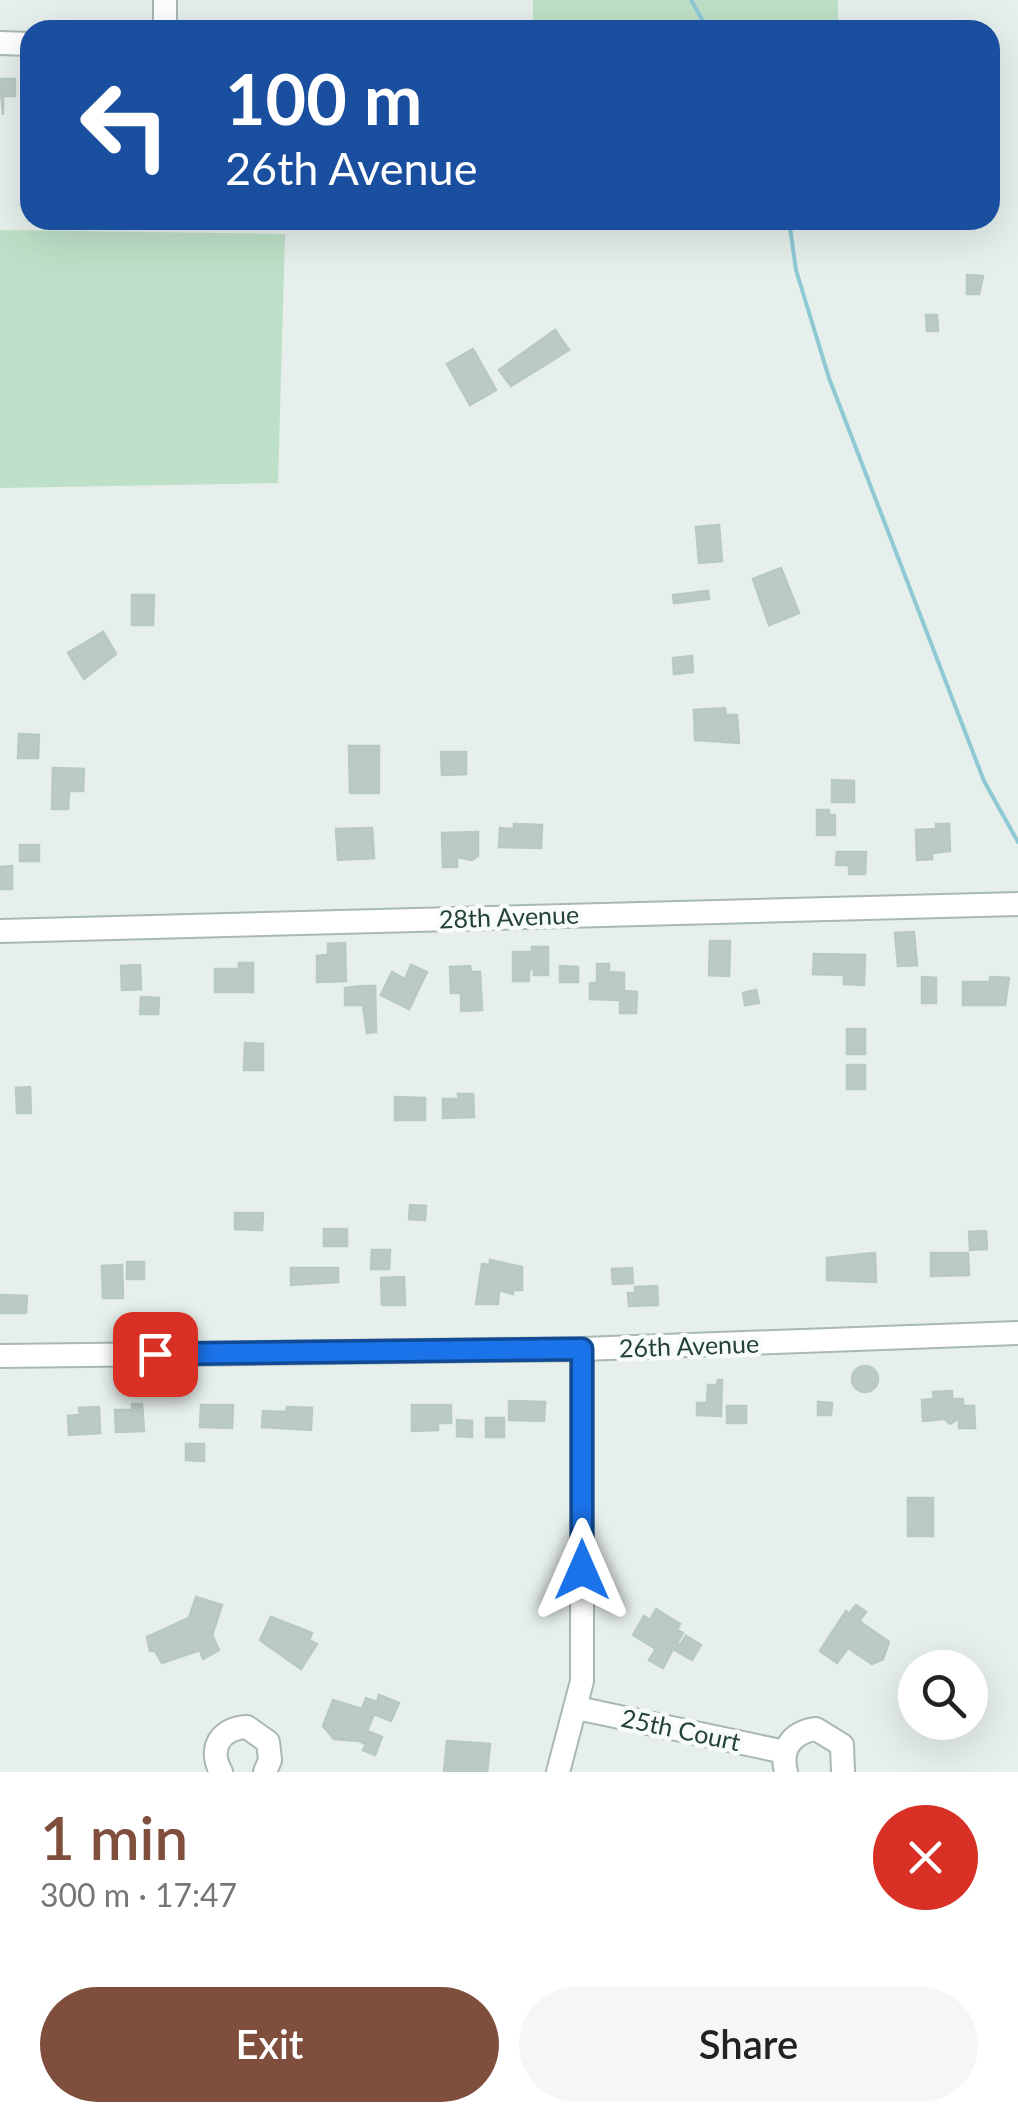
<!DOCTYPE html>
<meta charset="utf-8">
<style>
body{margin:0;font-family:Lato,sans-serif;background:#f6f6f6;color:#222;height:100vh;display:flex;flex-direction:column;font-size:38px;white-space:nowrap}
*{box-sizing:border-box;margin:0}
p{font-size:32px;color:#767676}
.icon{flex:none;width:55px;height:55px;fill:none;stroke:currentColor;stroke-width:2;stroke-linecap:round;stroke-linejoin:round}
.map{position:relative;height:1772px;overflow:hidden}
.side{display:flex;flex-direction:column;background:#fff;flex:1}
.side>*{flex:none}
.hud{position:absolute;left:20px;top:20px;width:980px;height:210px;border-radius:30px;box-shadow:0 10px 40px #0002;background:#1a4fa0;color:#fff;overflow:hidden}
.fabs{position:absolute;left:898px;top:1650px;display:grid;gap:20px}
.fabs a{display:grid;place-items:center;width:90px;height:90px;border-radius:50%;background:#fff;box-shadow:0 10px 40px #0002;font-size:50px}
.pin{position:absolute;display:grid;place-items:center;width:85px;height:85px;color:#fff;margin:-42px;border-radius:20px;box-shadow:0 5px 15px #0006}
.me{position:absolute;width:110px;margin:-55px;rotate:0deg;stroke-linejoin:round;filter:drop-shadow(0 0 8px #0008)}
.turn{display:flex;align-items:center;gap:35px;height:210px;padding:0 40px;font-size:45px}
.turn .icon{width:130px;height:130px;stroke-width:2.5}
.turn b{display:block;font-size:70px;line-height:85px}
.round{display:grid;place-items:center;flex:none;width:105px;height:105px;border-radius:52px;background:#f6f6f6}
.overview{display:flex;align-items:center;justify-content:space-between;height:170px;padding:0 40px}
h1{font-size:60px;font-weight:600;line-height:75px;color:#804e3d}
.action{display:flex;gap:20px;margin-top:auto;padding:20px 40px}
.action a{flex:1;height:115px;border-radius:60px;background:#804e3d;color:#fff;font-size:40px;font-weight:600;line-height:115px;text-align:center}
.action a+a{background:#f6f6f6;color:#222}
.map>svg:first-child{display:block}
</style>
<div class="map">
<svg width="1018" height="1772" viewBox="0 0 1018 1772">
<rect width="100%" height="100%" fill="#e6efeb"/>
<g fill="#bfe0c8">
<rect x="533" y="0" width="305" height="30"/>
<polygon points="0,230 285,234 278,483 0,488"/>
</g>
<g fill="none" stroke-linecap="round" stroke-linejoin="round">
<g stroke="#8ec9d4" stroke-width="4">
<polyline points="691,0 708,30"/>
<polyline points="789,220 796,270 829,378 984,781 1018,842"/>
</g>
</g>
<g fill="#bbcac4" stroke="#b8c9c2" stroke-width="2.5">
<polygon points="0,79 15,79 15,96 3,96 3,115"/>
<polygon points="967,275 983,276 979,294 967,294"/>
<polygon points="926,315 937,315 938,331 927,331"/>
<polygon points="555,330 569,350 511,386 499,370"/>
<polygon points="473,349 496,390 470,405 447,364"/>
<polygon points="719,525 722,561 699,563 696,527"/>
<polygon points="781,568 799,613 769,625 753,579"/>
<polygon points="708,591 709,599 674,603 673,595"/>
<polygon points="132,595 154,595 153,625 132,625"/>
<polygon points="103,632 116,654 84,679 68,653"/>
<polygon points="692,656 693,672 674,674 673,658"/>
<polygon points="725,708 726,715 737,715 739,743 695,740 694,710"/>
<polygon points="19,734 39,735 38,758 18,758"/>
<polygon points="349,746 379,746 379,793 350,793"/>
<polygon points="441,752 466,752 466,774 442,775"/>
<polygon points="53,768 84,769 83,791 69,791 68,809 52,809"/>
<polygon points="832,780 854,781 854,802 832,802"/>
<polygon points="817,810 829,810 829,815 835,815 835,835 817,835"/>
<polygon points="514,824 542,825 541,848 499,847 500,828 514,829"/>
<polygon points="936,824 949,824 950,851 932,853 932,859 917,860 916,830 936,829"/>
<polygon points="372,828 374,858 338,860 336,829"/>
<polygon points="478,832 478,856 472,860 457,857 457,867 443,867 442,833"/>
<rect x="20" y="845" width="19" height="16"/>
<polygon points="837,852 866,852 865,874 849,874 849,865 836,865"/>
<polygon points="12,866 12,889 0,889 0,867"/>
<polygon points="914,932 917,965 898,966 895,933"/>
<polygon points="710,941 730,941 729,976 709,975"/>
<polygon points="345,943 346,981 317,982 317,956 328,955 328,944"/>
<polygon points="532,947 548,947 548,975 534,975 534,969 529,969 529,981 513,981 513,952 532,952"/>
<polygon points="814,954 865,955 864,985 844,984 844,975 813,974"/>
<polygon points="239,963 253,963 253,992 215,992 215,969 239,969"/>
<polygon points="597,964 609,964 609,972 624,973 624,991 637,992 636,1013 620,1013 620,1000 590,999 590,983 597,983"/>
<polygon points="140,965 141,989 122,990 121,966"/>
<polygon points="411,965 427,972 409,1009 381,995 392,972 405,979"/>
<polygon points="470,966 471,972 480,972 482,1010 461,1011 461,993 451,993 450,967"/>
<polygon points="560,966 578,967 578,982 560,982"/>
<polygon points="922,977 936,978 936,1003 922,1003"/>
<polygon points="990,977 1009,978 1005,1005 963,1005 963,982 990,982"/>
<polygon points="364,986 375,986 376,1032 367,1033 363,1005 345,1005 345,988"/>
<polygon points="756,990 759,1003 745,1005 743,993"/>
<polygon points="141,997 159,998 158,1014 140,1014"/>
<rect x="847" y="1029" width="18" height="25"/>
<polygon points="245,1043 263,1044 263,1070 244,1070"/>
<rect x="847" y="1065" width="18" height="24"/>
<polygon points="30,1087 31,1113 17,1113 16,1088"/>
<polygon points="458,1094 473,1094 474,1117 443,1118 443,1099 459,1099"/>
<polygon points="395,1097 425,1098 425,1120 395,1120"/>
<polygon points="410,1205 426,1206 425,1220 409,1219"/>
<polygon points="235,1213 263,1213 262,1230 235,1229"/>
<rect x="324" y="1229" width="23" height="17"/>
<polygon points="986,1231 987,1249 970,1250 969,1232"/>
<polygon points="372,1250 390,1250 389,1269 371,1269"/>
<polygon points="875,1253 876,1282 827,1280 827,1258"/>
<polygon points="931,1253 968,1253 969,1275 931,1276"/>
<polygon points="490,1260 522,1267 522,1290 513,1290 513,1294 499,1290 498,1304 476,1304 482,1264 490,1265"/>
<rect x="127" y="1262" width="17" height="17"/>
<polygon points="122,1265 123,1298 103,1298 102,1266"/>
<polygon points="291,1268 338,1268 338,1282 291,1285"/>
<polygon points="632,1268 633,1283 613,1284 612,1269"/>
<polygon points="404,1277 405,1305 382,1305 381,1278"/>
<polygon points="657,1286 658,1305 629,1306 628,1293 635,1293 635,1287"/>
<polygon points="0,1295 27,1296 26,1313 0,1313"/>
<circle cx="865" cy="1379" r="13"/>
<polygon points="718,1380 722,1380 721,1416 697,1415 697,1403 707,1403 708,1385 717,1385"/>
<polygon points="952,1391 952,1399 963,1399 963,1406 974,1406 975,1428 959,1428 959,1418 950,1424 945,1419 923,1421 922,1400 934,1399 933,1392"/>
<polygon points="509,1401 545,1402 544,1421 509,1420"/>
<polygon points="818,1402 832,1403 831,1415 818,1415"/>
<polygon points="132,1404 142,1404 144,1431 116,1432 115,1410 132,1410"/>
<polygon points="201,1405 233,1405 232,1428 200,1427"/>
<polygon points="412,1405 451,1405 451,1423 438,1423 438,1430 412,1431"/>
<rect x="727" y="1406" width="19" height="17"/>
<polygon points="99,1407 100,1433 69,1435 68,1416 80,1415 79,1408"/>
<polygon points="287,1407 312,1408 311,1430 262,1427 263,1411 286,1412"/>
<rect x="486" y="1418" width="18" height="19"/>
<polygon points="457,1420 472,1421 472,1437 457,1436"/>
<polygon points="186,1444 204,1444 204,1461 186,1460"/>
<rect x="908" y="1498" width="25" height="38"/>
<polygon points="196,1597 222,1605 212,1635 219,1650 203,1659 200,1650 162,1663 155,1651 150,1651 147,1637 189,1618"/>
<polygon points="856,1605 866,1612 859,1621 889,1642 883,1659 872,1664 848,1648 837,1663 820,1651 846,1611 849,1614"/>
<polygon points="656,1609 680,1624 677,1630 683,1633 677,1643 680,1645 686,1636 701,1645 692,1660 673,1649 663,1668 649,1660 656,1649 633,1635 644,1616 650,1620"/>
<polygon points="271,1617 312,1633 309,1640 317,1644 301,1669 260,1640"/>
<polygon points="379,1695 399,1703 391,1721 374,1714 367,1731 382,1737 375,1755 363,1750 366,1744 359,1741 334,1739 323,1726 333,1700 362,1709 366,1698 377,1702"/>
<polygon points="447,1741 490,1744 487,1772 444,1772"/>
</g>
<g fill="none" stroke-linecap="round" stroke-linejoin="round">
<g stroke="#a8b8b2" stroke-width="26">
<g id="minor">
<polyline points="165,30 165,0"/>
<polyline points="0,43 30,44"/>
<polyline points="0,931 1018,904"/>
<polyline points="0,1356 582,1349 1018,1333"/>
<polyline points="577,1708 785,1752"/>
<path d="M 221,1772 C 208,1749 220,1728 247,1727 L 268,1742 L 270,1760 L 265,1772"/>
<polyline points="558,1772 582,1681 582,1349"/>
<path d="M 786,1772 C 780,1749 792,1732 816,1729 L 842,1745 L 843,1772"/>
</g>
</g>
<use href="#minor" stroke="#fff" stroke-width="22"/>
</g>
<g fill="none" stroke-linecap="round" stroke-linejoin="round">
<g stroke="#114b97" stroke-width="25">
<polyline id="route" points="155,1354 582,1349 582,1570"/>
</g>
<use href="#route" stroke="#1a73e8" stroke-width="18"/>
</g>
<g text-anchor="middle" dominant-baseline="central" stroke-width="9" stroke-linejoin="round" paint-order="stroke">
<g font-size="25" fill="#24423a" stroke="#f7fbf9">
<text transform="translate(509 916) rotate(-2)">28th Avenue</text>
<text transform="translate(689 1345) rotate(-2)">26th Avenue</text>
<text transform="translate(681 1729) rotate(12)">25th Court</text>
</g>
</g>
</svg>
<div class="fabs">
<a><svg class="icon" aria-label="search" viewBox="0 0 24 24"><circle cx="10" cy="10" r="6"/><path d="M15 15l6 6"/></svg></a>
</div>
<div class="pin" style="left:155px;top:1354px;background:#d93025"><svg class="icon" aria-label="arrive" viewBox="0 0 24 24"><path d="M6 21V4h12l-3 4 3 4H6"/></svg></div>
<svg class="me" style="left:582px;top:1570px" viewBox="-20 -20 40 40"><path d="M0-17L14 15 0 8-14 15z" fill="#1a73e8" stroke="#fff" stroke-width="4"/></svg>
<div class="hud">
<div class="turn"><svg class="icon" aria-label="left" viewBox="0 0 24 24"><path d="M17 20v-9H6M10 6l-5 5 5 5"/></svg><div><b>100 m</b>26th Avenue</div></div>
</div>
</div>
<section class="side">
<div class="overview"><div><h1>1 min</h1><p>300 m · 17:47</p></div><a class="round" style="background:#d93025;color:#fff"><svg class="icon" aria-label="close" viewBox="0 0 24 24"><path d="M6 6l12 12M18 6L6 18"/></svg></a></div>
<div class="action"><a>Exit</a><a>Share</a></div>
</section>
